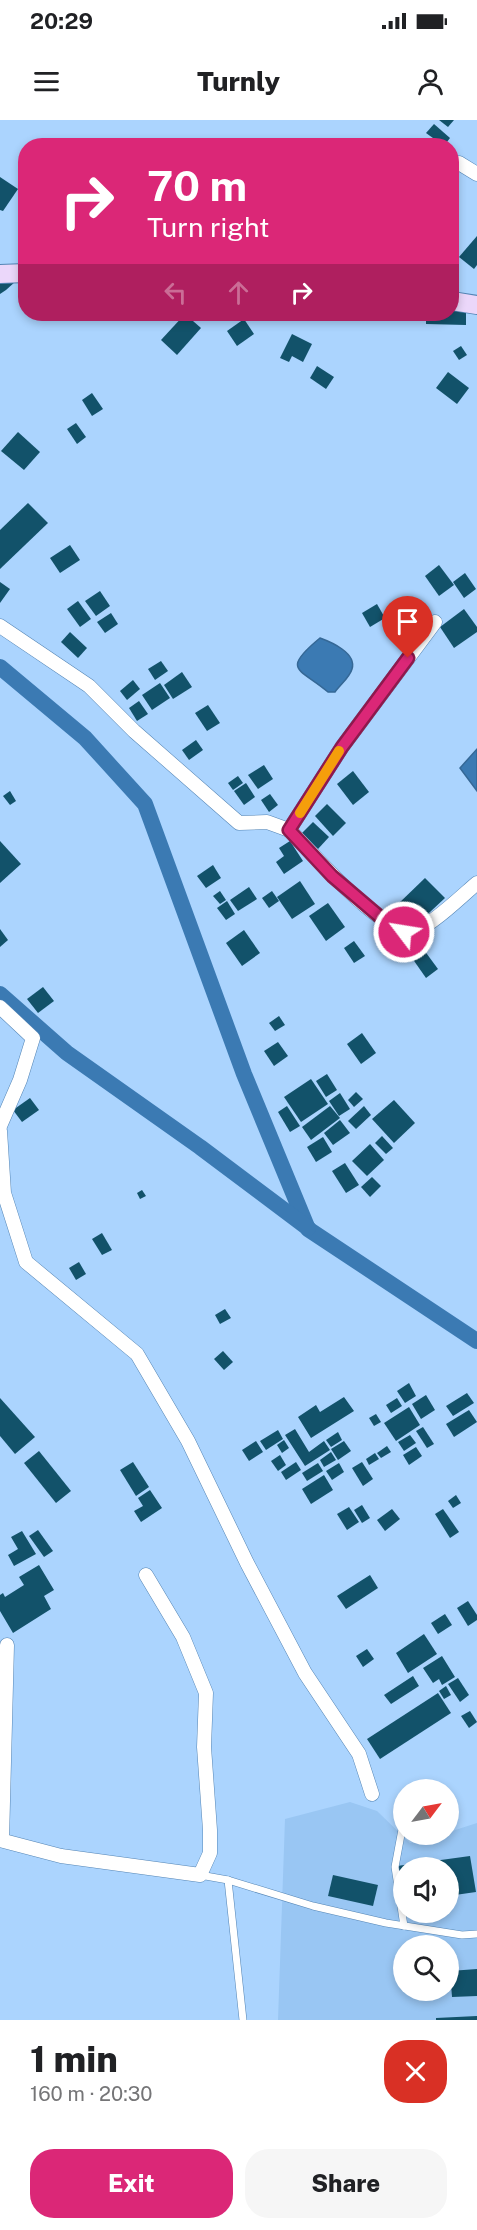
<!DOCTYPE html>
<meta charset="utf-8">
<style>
body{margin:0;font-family:"Public Sans",sans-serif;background:#f6f6f6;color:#202124;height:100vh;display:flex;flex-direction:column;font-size:22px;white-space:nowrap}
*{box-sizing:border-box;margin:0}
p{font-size:20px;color:#757577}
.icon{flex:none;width:33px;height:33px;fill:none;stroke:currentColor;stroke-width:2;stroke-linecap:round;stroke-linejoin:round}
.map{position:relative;height:1900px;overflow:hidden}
.panel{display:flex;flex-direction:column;background:#fff;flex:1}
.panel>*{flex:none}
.hud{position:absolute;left:18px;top:18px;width:441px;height:183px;border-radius:24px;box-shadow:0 3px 9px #0003;background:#db2777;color:#fff;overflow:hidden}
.needle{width:39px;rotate:58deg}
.buttons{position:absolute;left:393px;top:1659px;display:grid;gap:12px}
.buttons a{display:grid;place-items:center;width:66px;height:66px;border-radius:50%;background:#fff;box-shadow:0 3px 9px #0003;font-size:30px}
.pin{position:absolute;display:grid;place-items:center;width:51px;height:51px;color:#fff;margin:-62px -26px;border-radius:50% 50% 50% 0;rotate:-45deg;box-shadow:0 0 6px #0007}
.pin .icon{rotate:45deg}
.me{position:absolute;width:66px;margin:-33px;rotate:301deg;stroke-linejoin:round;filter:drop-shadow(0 0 4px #0008)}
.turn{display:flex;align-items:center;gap:21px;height:126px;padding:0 30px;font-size:27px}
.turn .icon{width:78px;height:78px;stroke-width:2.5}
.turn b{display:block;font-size:42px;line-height:51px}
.lanes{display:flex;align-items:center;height:57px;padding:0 30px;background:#0003;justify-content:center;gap:30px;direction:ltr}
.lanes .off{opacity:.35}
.round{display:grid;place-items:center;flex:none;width:63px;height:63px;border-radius:24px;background:#f6f6f6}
.overview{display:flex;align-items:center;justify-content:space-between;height:102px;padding:0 30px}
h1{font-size:36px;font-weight:800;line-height:45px}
.cta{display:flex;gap:12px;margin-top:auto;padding:12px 30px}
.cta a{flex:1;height:69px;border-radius:24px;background:#db2777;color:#fff;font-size:24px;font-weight:800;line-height:69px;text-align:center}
.cta a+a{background:#f6f6f6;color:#202124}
.status{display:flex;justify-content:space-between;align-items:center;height:42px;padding:0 30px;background:#fff;direction:ltr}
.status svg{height:16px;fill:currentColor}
header{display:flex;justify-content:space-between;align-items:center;height:78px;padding:0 30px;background:#fff;font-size:27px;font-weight:800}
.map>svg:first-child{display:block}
</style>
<div class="status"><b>20:29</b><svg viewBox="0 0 49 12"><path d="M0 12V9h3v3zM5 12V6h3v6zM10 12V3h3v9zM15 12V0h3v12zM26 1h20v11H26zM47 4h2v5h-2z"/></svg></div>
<header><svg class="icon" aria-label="menu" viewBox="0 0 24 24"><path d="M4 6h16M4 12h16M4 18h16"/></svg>Turnly<svg class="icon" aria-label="person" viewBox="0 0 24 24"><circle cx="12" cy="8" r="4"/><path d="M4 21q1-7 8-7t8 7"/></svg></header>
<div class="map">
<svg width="477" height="1900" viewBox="0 0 477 1900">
<rect width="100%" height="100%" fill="#abd4fe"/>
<path fill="#99c6f3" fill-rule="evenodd" d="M 350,1682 L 377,1691 L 410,1723 L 439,1715 L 448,1714 L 449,1712 L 477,1703 L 477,1900 L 278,1900 L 285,1699 ZM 404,1748 L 448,1748 L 448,1792 L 404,1792 ZM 404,1826 L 448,1826 L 448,1870 L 404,1870 Z"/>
<g fill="#3b7ab3" stroke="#356896" stroke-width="1.5">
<path d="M 320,518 C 331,522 357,533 352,549 C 350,557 340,565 335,572 L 328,572 C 300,548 280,551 320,518 Z"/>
<polygon points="477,629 477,671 460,648"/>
</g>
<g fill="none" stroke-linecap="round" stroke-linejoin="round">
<g stroke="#3b7ab3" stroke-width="16">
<polyline points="0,547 85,618 145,684 244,954 308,1109 477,1221"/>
<polyline points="0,874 67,933 200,1027 308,1108"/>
</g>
</g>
<g fill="#12526a">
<polygon points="439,0 454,0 448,7"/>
<polygon points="434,4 450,18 444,26 426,13"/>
<polygon points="0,57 18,69 3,91 0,90"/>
<polygon points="477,116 477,145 474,149 459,137"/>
<polygon points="16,161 6,170 0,174 0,163"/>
<polygon points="452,188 466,188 466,205 426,204 426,194 452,194"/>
<polygon points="185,194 201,208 177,235 161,220"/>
<polygon points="238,194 271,194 271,200"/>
<polygon points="244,199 254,214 237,226 227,211"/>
<polygon points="292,214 312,224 303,242 292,236 289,242 280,238"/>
<polygon points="461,226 467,235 459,240 453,231"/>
<polygon points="317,246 334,257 326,269 310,258"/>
<polygon points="448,252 469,268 457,284 436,268"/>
<polygon points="92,273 103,289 92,296 82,280"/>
<polygon points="76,303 86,317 77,324 67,309"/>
<polygon points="18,312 40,332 24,350 1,331"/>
<polygon points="28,383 48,403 0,449 0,410"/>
<polygon points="70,425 80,440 60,453 50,438"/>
<polygon points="439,445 454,465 439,476 425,456"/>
<polygon points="465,453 476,469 464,478 453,462"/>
<polygon points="0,462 10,469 0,483"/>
<polygon points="100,471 110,486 96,496 85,481"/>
<polygon points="78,481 91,499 80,507 67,489"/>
<polygon points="377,484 385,498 370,507 362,493"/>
<polygon points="464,489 477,507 477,512 454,528 440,507"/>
<polygon points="111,493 118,504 105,513 97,502"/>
<polygon points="70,512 87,528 78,538 61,522"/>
<polygon points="161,541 168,551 155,560 148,549"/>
<polygon points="182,552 192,567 173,579 164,565"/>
<polygon points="133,560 140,569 127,580 120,571"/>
<polygon points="160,563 170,578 152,590 142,575"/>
<polygon points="139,581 148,594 137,601 129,588"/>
<polygon points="208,585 220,603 207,611 195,593"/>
<polygon points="196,620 203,630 189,640 182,630"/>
<polygon points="264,645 273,659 258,669 248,655"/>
<polygon points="353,651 369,672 353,685 337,664"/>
<polygon points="238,656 243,663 233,670 228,663"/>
<polygon points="246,663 255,677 244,685 234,671"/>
<polygon points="10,671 16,681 10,685 3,676"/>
<polygon points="270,674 278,685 269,692 261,680"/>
<polygon points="327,684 346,703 333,716 315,696"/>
<polygon points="313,702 329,717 318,729 301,714"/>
<polygon points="0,721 21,744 0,763"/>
<polygon points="290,721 303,741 284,754 276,742 284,736 279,728"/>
<polygon points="213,745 221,758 206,768 197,756"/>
<polygon points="425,758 445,778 415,806 396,786"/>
<polygon points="300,761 315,784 292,799 277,777"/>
<polygon points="249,767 257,779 238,791 230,780"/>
<polygon points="220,771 226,780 220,784 213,776"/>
<polygon points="272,771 279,781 269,788 262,778"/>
<polygon points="227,781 235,794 226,800 217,788"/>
<polygon points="328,783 345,807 326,821 309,796"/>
<polygon points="0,809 8,820 0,827"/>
<polygon points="244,810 260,833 242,846 226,823"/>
<polygon points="354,821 365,836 354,843 344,828"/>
<polygon points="424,830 438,849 426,858 412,838"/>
<polygon points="43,867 54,881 38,893 27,879"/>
<polygon points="279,896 285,905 275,911 269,903"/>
<polygon points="362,913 376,933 361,944 347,924"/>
<polygon points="278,922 288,936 274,946 264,931"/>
<polygon points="327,954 337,970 326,977 316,961"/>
<polygon points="311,959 328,984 301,1002 284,977"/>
<polygon points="356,972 363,979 354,987 348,980"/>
<polygon points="340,973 350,989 339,996 329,981"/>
<polygon points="30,978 39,990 22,1002 13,990"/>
<polygon points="394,980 415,1003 394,1023 372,999"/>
<polygon points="287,986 300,1006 290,1012 278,992"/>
<polygon points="330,986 340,998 311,1020 302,1007"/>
<polygon points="364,986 371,995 356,1009 348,1001"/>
<polygon points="340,1000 350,1013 333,1025 324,1013"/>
<polygon points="382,1016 393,1028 386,1034 375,1023"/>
<polygon points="323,1017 332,1032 316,1042 307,1027"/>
<polygon points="370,1024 384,1040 367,1056 352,1041"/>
<polygon points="345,1043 359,1065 346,1073 332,1051"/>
<polygon points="372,1057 381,1066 370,1077 361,1067"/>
<polygon points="142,1070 146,1076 140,1079 137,1073"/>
<polygon points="102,1113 112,1130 102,1135 92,1119"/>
<polygon points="79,1142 86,1154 76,1160 69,1148"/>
<polygon points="225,1189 231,1198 220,1204 215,1195"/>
<polygon points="223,1231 233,1242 224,1250 214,1239"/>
<polygon points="409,1263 416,1276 405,1283 397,1271"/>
<polygon points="467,1273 474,1283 453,1296 446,1286"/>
<polygon points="426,1275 435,1290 421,1299 412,1284"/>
<polygon points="344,1277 354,1291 311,1318 298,1297 316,1285 320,1292"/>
<polygon points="0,1278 35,1317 15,1334 0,1316"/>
<polygon points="397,1278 402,1286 391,1293 386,1285"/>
<polygon points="409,1287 420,1305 396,1321 384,1303"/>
<polygon points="469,1290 477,1302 454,1317 446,1304"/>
<polygon points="376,1294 381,1302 374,1306 369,1298"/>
<polygon points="423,1307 434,1324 427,1328 416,1311"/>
<polygon points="295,1309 309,1332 324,1321 330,1330 305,1346 285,1315"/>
<polygon points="278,1310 283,1319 266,1330 260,1321"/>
<polygon points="338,1312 342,1320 331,1327 326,1320"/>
<polygon points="410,1315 416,1323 404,1331 398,1322"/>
<polygon points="284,1320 289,1328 282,1333 277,1325"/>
<polygon points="256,1321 263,1332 249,1341 242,1330"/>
<polygon points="344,1321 351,1331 338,1340 331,1329"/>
<polygon points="387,1326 391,1332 381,1338 377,1333"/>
<polygon points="416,1327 422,1336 409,1345 403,1335"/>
<polygon points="39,1331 71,1371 56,1383 24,1343"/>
<polygon points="331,1332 336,1340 324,1347 320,1340"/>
<polygon points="375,1333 379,1339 369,1345 366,1339"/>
<polygon points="280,1335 286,1345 278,1351 271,1341"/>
<polygon points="133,1342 149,1367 136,1376 120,1350"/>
<polygon points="296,1342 301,1350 286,1360 281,1352"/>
<polygon points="362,1342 373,1359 363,1366 352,1348"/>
<polygon points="318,1343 323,1351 307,1361 302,1353"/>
<polygon points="339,1343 344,1352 332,1360 326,1351"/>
<polygon points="324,1355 333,1370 311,1384 302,1369"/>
<polygon points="150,1370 162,1388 141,1402 134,1391 143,1386 138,1378"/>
<polygon points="456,1375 461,1383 453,1388 448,1381"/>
<polygon points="362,1385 370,1398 362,1403 354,1390"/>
<polygon points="349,1387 359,1402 347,1410 337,1394"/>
<polygon points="392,1389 400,1399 385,1411 377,1400"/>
<polygon points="443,1389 459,1412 450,1418 435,1394"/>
<polygon points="38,1410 53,1431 44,1437 29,1416"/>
<polygon points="22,1411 36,1434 14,1446 8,1435 18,1429 11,1417"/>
<polygon points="39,1445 54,1470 44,1476 51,1489 13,1513 0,1491 0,1475 3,1473 5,1477 24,1465 19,1457"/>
<polygon points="370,1455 378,1468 346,1489 337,1476"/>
<polygon points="468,1481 477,1495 477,1500 468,1506 457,1488"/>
<polygon points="445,1494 452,1505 438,1514 431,1503"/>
<polygon points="424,1514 437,1534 408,1553 396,1533"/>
<polygon points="367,1529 374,1539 363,1547 356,1536"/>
<polygon points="442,1536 455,1557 442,1565 439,1559 433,1563 423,1548"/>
<polygon points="413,1556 419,1566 391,1584 384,1575"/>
<polygon points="458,1558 469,1575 460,1582 448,1564"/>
<polygon points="446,1566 451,1575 444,1579 439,1571"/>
<polygon points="438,1573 451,1593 380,1639 367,1619"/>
<polygon points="470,1591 477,1602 469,1608 461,1596"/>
<polygon points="470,1736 476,1772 448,1776 448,1748 404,1748 404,1784 397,1746"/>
<polygon points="333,1755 378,1765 373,1786 328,1776"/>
<polygon points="477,1849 477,1876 452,1877 450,1851"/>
<polygon points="477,1896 477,1900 436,1900 436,1898"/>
</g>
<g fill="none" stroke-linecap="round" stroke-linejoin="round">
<g stroke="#5485b5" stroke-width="8">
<g id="lane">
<polyline points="403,1704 395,1747 404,1806"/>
<polyline points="200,1755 228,1760 313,1786 386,1803 462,1815 477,1814"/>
<polyline points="228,1760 243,1900"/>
</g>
</g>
<g stroke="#5485b5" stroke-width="15">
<g id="street">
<polyline points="459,43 477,54"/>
<polyline points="0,506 89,566 134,611 239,703 267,702 289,710 342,627 435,502"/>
<path d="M 289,710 C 313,732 384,819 416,810 C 431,806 464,774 477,763"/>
<polyline points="0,887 33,918 20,960 0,1006"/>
<polyline points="0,1011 4,1073 26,1142 137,1234 188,1321 247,1443 305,1553 359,1634 372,1674"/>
<polyline points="0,1720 61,1736 200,1755 210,1733 210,1710 204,1627 206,1573 183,1517 146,1455"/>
<polyline points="2,1720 7,1525"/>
</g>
</g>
<g stroke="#5485b5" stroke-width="20">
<g id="secondary">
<polyline points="0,154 26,153"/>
<polyline points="452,181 477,185"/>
</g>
</g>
<use href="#lane" stroke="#fff" stroke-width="7"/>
<use href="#street" stroke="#fff" stroke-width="14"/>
<use href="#secondary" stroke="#ebd7fa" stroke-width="18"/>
</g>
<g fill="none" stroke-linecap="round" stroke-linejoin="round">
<g stroke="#8e194d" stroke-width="15">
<polyline id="route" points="404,812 386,802 332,756 289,710 342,627 408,538"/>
</g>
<use href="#route" stroke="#db2777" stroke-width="10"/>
<polyline stroke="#f59e0b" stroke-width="10" points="300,693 339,631"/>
</g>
</svg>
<div class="buttons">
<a><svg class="needle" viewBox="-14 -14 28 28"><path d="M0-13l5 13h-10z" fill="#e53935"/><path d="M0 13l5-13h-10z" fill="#757577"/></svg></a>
<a><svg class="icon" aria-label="sound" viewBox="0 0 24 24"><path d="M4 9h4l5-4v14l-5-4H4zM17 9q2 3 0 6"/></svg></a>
<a><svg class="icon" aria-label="search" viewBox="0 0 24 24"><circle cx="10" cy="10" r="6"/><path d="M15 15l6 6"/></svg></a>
</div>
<div class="pin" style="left:408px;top:538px;background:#d93025"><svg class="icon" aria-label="arrive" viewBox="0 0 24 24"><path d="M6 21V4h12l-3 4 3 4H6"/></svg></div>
<svg class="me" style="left:404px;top:812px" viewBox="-20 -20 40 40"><circle r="17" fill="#db2777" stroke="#fff" stroke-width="3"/><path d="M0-11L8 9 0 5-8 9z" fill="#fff"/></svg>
<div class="hud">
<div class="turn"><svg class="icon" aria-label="right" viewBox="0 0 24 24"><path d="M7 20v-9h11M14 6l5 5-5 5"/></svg><div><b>70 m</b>Turn right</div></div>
<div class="lanes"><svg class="icon off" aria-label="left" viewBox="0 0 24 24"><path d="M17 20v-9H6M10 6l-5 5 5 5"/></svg><svg class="icon off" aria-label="ahead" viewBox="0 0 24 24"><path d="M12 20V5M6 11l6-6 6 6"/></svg><svg class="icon" aria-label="right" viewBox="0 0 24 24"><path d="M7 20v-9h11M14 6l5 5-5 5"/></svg></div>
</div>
</div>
<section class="panel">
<div class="overview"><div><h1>1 min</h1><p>160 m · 20:30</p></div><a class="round" style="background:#d93025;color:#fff"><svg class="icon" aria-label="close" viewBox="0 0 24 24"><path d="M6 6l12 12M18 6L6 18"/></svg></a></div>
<div class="cta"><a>Exit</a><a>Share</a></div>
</section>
